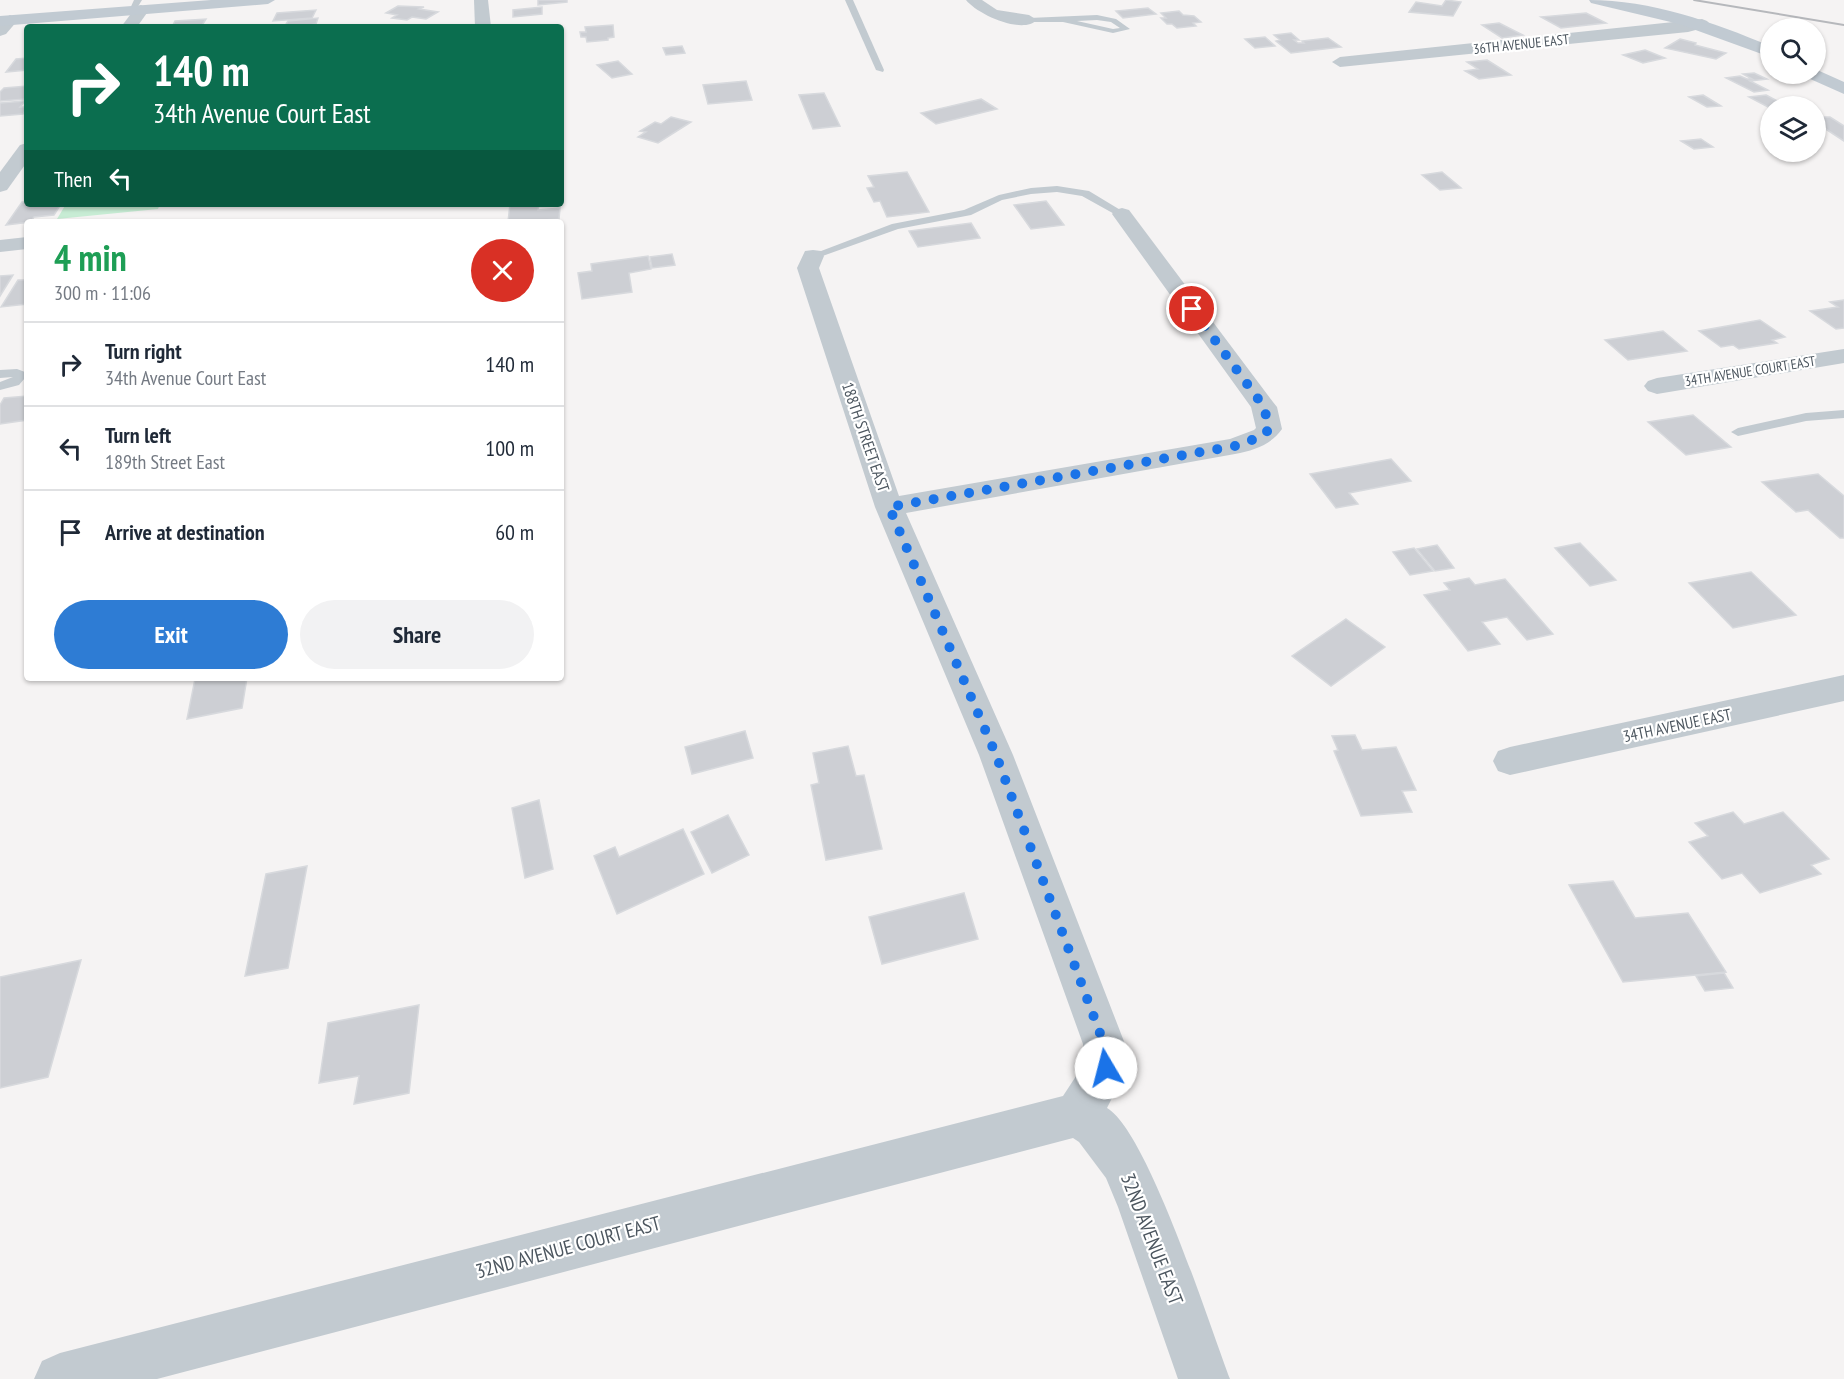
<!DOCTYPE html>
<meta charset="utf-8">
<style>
body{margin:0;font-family:"PT Sans Narrow",sans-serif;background:#f2f2f3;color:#1f2937;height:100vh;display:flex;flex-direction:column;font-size:22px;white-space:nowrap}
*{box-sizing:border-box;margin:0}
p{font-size:20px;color:#747a83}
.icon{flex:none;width:33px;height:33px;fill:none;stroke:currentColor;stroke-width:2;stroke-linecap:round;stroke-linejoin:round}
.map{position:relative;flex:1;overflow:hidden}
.sheet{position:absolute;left:24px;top:219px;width:540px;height:462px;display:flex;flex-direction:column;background:#fff;border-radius:6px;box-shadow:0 2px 4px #0004}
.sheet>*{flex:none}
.hud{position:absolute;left:24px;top:24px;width:540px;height:183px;border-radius:6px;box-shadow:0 2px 4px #0004;background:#0b6e4f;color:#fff;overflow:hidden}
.controls{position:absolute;left:1760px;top:18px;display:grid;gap:12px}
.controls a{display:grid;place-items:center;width:66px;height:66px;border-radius:50%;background:#fff;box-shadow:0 2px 4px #0004;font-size:30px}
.pin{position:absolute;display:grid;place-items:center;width:51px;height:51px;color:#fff;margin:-26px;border:3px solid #fff;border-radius:50%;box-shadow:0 2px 6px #0007}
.me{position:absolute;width:66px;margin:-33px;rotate:352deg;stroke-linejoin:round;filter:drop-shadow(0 0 4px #0008)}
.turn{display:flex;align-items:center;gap:21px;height:126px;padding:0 30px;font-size:27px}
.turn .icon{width:78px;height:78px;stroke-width:2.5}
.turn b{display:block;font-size:42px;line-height:51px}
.then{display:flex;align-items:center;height:57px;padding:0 30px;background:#0003;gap:12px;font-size:22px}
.round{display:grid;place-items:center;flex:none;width:63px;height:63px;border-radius:32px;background:#f2f2f3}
.head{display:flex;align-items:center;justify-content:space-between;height:102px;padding:0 30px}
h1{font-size:36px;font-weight:600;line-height:45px;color:#1e9e55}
.cta{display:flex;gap:12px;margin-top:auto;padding:12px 30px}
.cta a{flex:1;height:69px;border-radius:36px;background:#2e7cd4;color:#fff;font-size:24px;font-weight:600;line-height:69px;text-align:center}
.cta a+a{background:#f2f2f3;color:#1f2937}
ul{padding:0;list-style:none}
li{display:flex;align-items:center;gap:18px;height:84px;padding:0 30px;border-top:2px solid #e0e1e3}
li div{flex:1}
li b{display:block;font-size:22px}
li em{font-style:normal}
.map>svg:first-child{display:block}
</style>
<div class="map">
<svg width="1844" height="1379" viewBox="0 0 1844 1379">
<rect width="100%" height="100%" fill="#f5f3f3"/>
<polygon fill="#c7ecd4" points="66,204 160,204 158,209 57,219"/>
<g fill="#cdcfd4" stroke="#d7d9dd" stroke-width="1.5">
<polygon points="538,0 567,0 567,2 538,5"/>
<polygon points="1446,0 1461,2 1453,16 1409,12 1416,2 1442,6"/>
<polygon points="398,6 424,7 419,9 438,12 426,19 412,17 407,20 392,18 397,15 386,13"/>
<polygon points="542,7 542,14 513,17 513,10"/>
<polygon points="1148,8 1156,14 1123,18 1116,11"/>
<polygon points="316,10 312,18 273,21 277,13"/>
<polygon points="1179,11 1183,15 1194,16 1201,22 1193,23 1196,26 1177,28 1172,24 1167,24 1161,18 1166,18 1161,13"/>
<polygon points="1586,13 1606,23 1561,28 1541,17"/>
<polygon points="318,18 316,24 302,26 318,25 317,27 280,27 285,26 288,21"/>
<polygon points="206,19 201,27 172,27 175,21"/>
<polygon points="1499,23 1523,35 1502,38 1482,25"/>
<polygon points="613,25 614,37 608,38 608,40 587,42 586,37 581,37 580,32 586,32 585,27"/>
<polygon points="1291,33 1299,40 1294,40 1298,43 1304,43 1302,41 1328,38 1341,47 1291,53 1276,41 1280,40 1274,35"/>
<polygon points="1265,37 1275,46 1255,48 1245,39"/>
<polygon points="1680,39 1696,43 1695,45 1726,53 1716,59 1665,48"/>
<polygon points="682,46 685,53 666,55 663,48"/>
<polygon points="1645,50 1665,58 1643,63 1623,55"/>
<polygon points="27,58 27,70 6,72 16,59"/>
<polygon points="1487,60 1511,75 1479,79 1465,71 1478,69 1467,62"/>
<polygon points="618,61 632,74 612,78 597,65"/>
<polygon points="1754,73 1767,79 1750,81 1768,90 1754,92 1726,78 1740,76 1747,79 1752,79 1743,74"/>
<polygon points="746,81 752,100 708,104 703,85"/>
<polygon points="27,86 26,99 0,101 0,92 4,88"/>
<polygon points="824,93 840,126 813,129 799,95"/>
<polygon points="1703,95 1721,106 1707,107 1689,97"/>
<polygon points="1766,95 1785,105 1768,107 1749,97"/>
<polygon points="981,99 997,109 936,124 921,113"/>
<polygon points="25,101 20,107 27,107 23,114 0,116 0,103"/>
<polygon points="671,117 691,122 658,143 638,137 646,132 640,131 655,122 661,124"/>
<polygon points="1815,117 1830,117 1844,126 1844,141 1815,122"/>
<polygon points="1701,139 1713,147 1694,149 1681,141"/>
<polygon points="907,172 929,212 887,217 880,201 874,202 867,188 874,187 868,176"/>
<polygon points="1442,172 1461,188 1440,190 1422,175"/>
<polygon points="1046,201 1064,225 1031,229 1014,205"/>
<polygon points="22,202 27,202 27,204 61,204 54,215 34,217 30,222 6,225"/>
<polygon points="510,204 539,204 538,210 560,208 559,219 508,222"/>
<polygon points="971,223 980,238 918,247 909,231"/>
<polygon points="672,254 675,265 652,268 650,257"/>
<polygon points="648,256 651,269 629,273 632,292 582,299 578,273 592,271 591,264"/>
<polygon points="13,275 0,296 0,276"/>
<polygon points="18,280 27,280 27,304 1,307"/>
<polygon points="1844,300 1844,328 1836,329 1810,311 1838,307 1830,302"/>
<polygon points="1760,320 1785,337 1772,340 1777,343 1739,349 1733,345 1721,347 1699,331"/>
<polygon points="1663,331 1687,351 1628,360 1605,340"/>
<polygon points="27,396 27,420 0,424 0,405 4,398"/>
<polygon points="1693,415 1731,447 1686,455 1648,422"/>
<polygon points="1391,459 1411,481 1349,493 1358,504 1336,508 1310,474"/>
<polygon points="1818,474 1844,496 1844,538 1840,538 1808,510 1796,512 1762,482"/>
<polygon points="1580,543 1616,580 1590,586 1555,548"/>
<polygon points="1437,545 1454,568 1435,571 1417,549"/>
<polygon points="1414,548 1433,571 1410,575 1393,552"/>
<polygon points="1751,572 1796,615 1733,628 1689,583"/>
<polygon points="1469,578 1475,585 1505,579 1553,634 1527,640 1507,617 1482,622 1500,644 1468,651 1424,595 1450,590 1444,583"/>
<polygon points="1346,619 1385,647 1331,686 1292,656"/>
<polygon points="247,678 242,708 187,719 195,679"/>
<polygon points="745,731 753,758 692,774 685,747"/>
<polygon points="1355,735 1362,750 1396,747 1416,790 1402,791 1412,812 1361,816 1334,751 1338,750 1332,736"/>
<polygon points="848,746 856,776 864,775 882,849 826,860 811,785 819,783 813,753"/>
<polygon points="539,800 553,869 525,878 512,808"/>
<polygon points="1733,812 1744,824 1783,812 1829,859 1811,865 1821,874 1760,893 1742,873 1722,879 1689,842 1708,836 1695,823"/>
<polygon points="728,815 749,855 712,873 691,832"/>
<polygon points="683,829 704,874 617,914 594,856 615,847 619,857"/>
<polygon points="307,866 288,968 245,976 266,874"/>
<polygon points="1613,881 1635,918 1688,913 1726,972 1623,982 1569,885"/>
<polygon points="964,893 978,939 882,964 869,917"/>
<polygon points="81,960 48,1077 0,1088 0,977"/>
<polygon points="1724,973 1733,988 1705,991 1696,976"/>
<polygon points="419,1005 409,1093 354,1104 359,1076 319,1083 328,1023"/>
</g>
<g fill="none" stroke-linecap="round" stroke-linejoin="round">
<g fill="#c2cad0" fill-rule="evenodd">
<polygon points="134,0 142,0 134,13 128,13"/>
<polygon points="845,0 853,0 884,70 883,72 876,70"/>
<path d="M 1097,15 L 1116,19 L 1130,29 L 1113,33 L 1063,22 L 1029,22 L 1025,20 L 1029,18 ZM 1097,20 L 1111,22 L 1120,28 L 1113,29 L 1077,21 Z"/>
<polygon points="1057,186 1089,191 1127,214 1118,216 1082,196 1057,192 1031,194 1002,200 971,215 898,229 817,258 809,258 808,256 892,224 964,210 999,195 1031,188"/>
<polygon points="17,369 25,372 25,378 19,385 0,390 0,382 13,377 0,378 0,370"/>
<polygon points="1844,410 1844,418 1806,421 1738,436 1731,432 1738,428 1806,413"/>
</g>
<g fill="#c2cad0" fill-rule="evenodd">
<polygon points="474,0 488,0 491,27 475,27"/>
<path d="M 966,0 L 982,0 L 997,10 L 1029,15 L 1037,20 C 1022,35 977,14 966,0 Z"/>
<polygon points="141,5 149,10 137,27 121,27 136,7"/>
<polygon points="10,15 18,20 6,34 0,36 0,22"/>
<polygon points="1702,19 1707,21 1710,24 1707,27 1688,32 1340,67 1332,62 1340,57"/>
<polygon points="27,143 27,162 7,190 0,192 0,172 20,145"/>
<path d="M 1122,208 L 1129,210 L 1273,402 L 1277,407 L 1282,429 C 1271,445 1254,450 1235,454 L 906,513 L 1013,755 L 1125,1044 L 1127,1068 L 1107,1108 C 1148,1132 1210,1327 1230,1379 L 1178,1379 L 1118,1207 L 1106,1178 L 1079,1142 L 1073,1138 L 157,1379 L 34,1379 L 42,1361 L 60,1353 L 1063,1096 L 1084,1064 L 1083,1044 L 979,755 L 875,507 L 797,268 L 805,251 L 813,250 L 821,251 L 824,256 L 819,268 L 899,496 L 1230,439 L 1254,430 L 1256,428 L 1251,407 L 1112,214 L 1115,210 Z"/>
<polygon points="27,237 27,249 0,252 0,240"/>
<polygon points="1844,349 1844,363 1657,394 1648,391 1644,386 1648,381 1657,378"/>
<polygon points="1844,675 1844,701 1510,775 1498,771 1493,761 1498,751 1510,747"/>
</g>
<g fill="#c1cad2" fill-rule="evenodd">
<polygon points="211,0 275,0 268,4 0,26 0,16"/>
<path d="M 1589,0 C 1651,0 1713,22 1770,46 L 1770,57 L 1679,24 L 1591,3 Z"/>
<polygon points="1815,69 1844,82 1844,94 1808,78 1806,74 1815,74"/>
</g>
<polyline stroke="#b6b8bc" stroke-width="2" points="1694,0 1844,25"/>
</g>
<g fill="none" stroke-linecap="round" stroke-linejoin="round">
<polyline stroke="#1a73e8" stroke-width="10" stroke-dasharray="0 18" points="1106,1068 1104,1044 996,755 889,507 1235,446 1263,436 1269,429 1264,407 1192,309"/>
</g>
<g text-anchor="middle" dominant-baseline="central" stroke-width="4.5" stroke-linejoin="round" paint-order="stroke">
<g font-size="14" fill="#4c565f" stroke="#fff">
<text transform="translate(1521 44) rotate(-6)">36TH AVENUE EAST</text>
<text transform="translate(1750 371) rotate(-9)">34TH AVENUE COURT EAST</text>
</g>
<g font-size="16" fill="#4c565f" stroke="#fff">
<text transform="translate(866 437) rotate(71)">188TH STREET EAST</text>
<text transform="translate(1677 725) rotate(-12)">34TH AVENUE EAST</text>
</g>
<g font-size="20" fill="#4c565f" stroke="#fff">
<text transform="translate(1152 1239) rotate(69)">32ND AVENUE EAST</text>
<text transform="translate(568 1247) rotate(-15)">32ND AVENUE COURT EAST</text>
</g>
</g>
</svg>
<div class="controls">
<a><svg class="icon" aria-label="search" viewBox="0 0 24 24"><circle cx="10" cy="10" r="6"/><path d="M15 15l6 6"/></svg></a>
<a><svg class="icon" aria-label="layers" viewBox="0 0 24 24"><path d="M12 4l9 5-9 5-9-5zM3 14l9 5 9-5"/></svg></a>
</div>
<div class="pin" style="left:1192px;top:309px;background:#d93025"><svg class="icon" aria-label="arrive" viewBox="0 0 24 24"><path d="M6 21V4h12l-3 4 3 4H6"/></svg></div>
<svg class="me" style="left:1106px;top:1068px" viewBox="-20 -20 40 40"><circle r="19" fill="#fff"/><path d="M0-13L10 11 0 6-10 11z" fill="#1a73e8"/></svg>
<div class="hud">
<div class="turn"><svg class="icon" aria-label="right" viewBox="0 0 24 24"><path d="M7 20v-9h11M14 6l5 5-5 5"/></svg><div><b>140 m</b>34th Avenue Court East</div></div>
<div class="then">Then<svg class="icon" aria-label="left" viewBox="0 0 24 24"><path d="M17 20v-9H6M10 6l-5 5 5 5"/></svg></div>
</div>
<section class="sheet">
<div class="head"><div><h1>4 min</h1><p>300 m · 11:06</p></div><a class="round" style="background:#d93025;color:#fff"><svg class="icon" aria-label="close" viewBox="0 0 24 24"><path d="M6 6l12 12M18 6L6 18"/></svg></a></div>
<ul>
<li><svg class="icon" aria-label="right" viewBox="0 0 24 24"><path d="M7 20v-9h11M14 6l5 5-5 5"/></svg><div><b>Turn right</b><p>34th Avenue Court East</p></div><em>140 m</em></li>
<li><svg class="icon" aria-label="left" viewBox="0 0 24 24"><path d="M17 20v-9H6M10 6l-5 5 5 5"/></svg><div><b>Turn left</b><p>189th Street East</p></div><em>100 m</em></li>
<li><svg class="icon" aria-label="arrive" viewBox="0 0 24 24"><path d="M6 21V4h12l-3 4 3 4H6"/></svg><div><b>Arrive at destination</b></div><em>60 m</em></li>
</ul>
<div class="cta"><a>Exit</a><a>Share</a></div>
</section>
</div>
